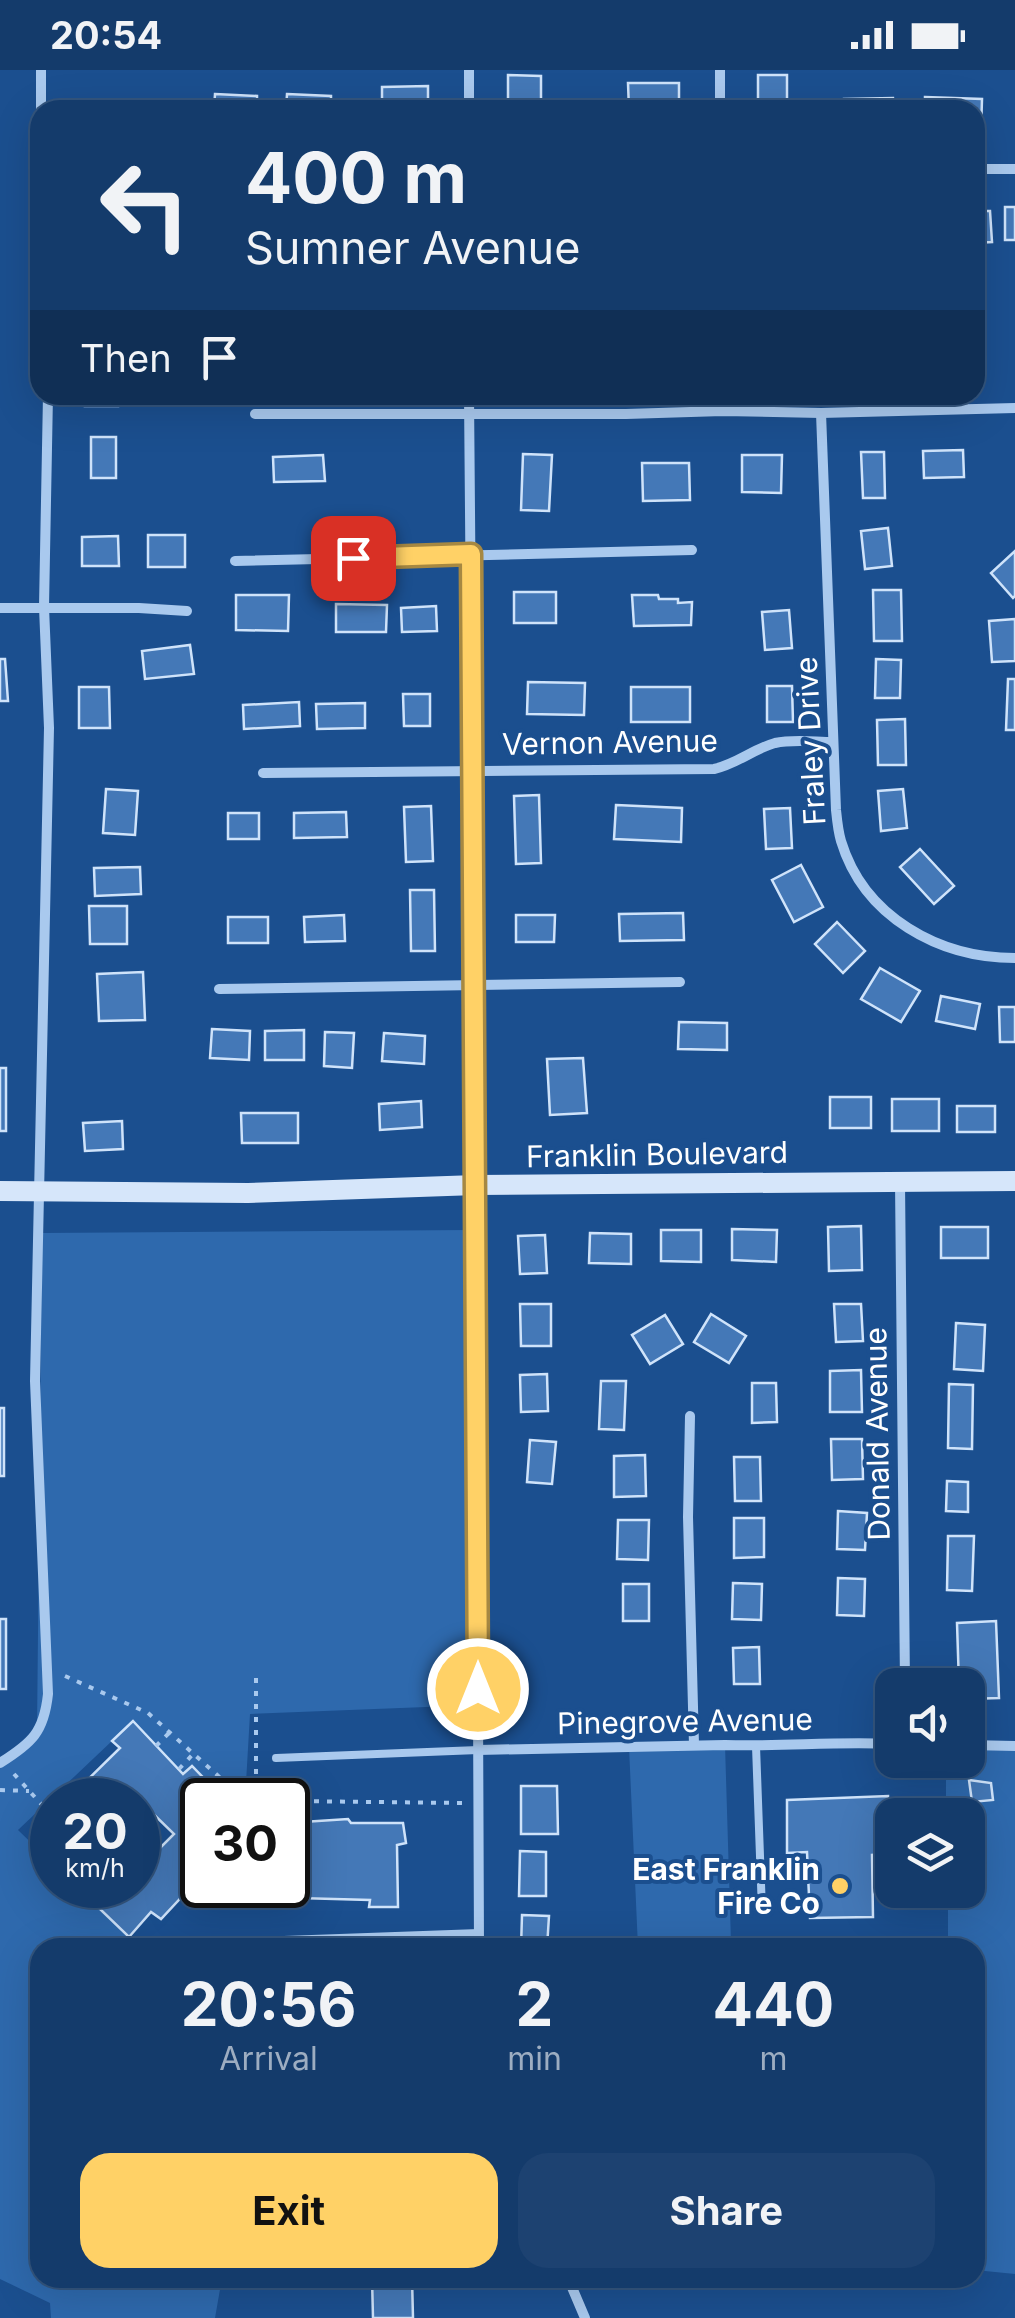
<!DOCTYPE html>
<style>
body{margin:0;font-family:Inter,sans-serif;background:#1d4271;color:#f1f3f6;height:100vh;display:flex;flex-direction:column;font-size:38px;white-space:nowrap}
*{box-sizing:border-box;margin:0}
p{font-size:32px;color:#9dadc1}
.icon{flex:none;width:55px;height:55px;fill:none;stroke:currentColor;stroke-width:2;stroke-linecap:round;stroke-linejoin:round}
.map{position:relative;flex:1;overflow:hidden}
.side{position:absolute;left:30px;top:1868px;width:955px;height:350px;display:flex;flex-direction:column;background:#143b6b;border-radius:30px;box-shadow:0 10px 40px #0002,0 0 0 2px #33557e}
.side>*{flex:none}
.banner{position:absolute;left:30px;top:30px;width:955px;height:305px;border-radius:30px;box-shadow:0 10px 40px #0002,0 0 0 2px #33557e;background:#143b6b;color:#f1f3f6;overflow:hidden}
.tools{position:absolute;left:875px;top:1598px;display:grid;gap:20px}
.tools a{display:grid;place-items:center;width:110px;height:110px;border-radius:20px;background:#143b6b;box-shadow:0 10px 40px #0002,0 0 0 2px #33557e;font-size:50px}
.speed{position:absolute;left:30px;top:1708px;display:flex;gap:20px;font-size:50px;font-weight:700;text-align:center}
.speed>*{display:grid;place-content:center;width:130px;height:130px;border-radius:50%;background:#143b6b;box-shadow:0 10px 40px #0002,0 0 0 2px #33557e;line-height:1}
.speed small{font-size:25px;font-weight:400}
.speed .limit{border:5px solid #111;border-radius:15px;background:#fff;color:#111}
.pin{position:absolute;display:grid;place-items:center;width:85px;height:85px;color:#fff;margin:-42px;border-radius:20px;box-shadow:0 5px 15px #0006}
.me{position:absolute;width:110px;margin:-55px;rotate:0deg;stroke-linejoin:round;filter:drop-shadow(0 0 8px #0008)}
.turn{display:flex;align-items:center;gap:35px;height:210px;padding:0 50px;font-size:45px}
.turn .icon{width:130px;height:130px;stroke-width:2.5}
.turn b{display:block;font-size:70px;line-height:85px}
.then{display:flex;align-items:center;height:95px;padding:0 50px;background:#0003;gap:20px;font-size:38px}
.eta{display:flex;justify-content:space-evenly;align-items:center;height:170px;text-align:center}
.eta b{font-size:60px;font-weight:700;line-height:70px}
.cta{display:flex;gap:20px;margin-top:auto;padding:20px 50px}
.cta a{flex:1;height:115px;border-radius:30px;background:#ffd166;color:#111;font-size:40px;font-weight:700;line-height:115px;text-align:center}
.cta a+a{background:#1d4271;color:#f1f3f6}
.status{display:flex;justify-content:space-between;align-items:center;height:70px;padding:0 50px;background:#143b6b;direction:ltr}
.status svg{height:28px;fill:currentColor}
.map>svg:first-child{display:block}
</style>
<div class="status"><b>20:54</b><svg viewBox="0 0 49 12"><path d="M0 12V9h3v3zM5 12V6h3v6zM10 12V3h3v9zM15 12V0h3v12zM26 1h20v11H26zM47 4h2v5h-2z"/></svg></div>
<div class="map">
<svg width="1015" height="2248" viewBox="0 0 1015 2248">
<rect width="100%" height="100%" fill="#1b4f8f"/>
<g fill="#2e69ad">
<polygon points="470,1160 477,1635 250,1644 245,1730 225,1730 192,1696 183,1704 132,1652 18,1760 52,1793 52,1815 75,1815 140,1877 40,1878 40,2208 222,2208 215,2248 51,2248 50,2233 0,2209 0,1688 37,1662 42,1163"/>
<polygon points="725,1675 731,1872 948,1872 948,1820 968,1820 968,1745 946,1745 946,1690 968,1690 968,1675 1015,1676 1015,2204 975,2200 975,1878 638,1877 629,1677"/>
</g>
<g fill="#4478b7" stroke="#cfe3fa" stroke-width="2.5">
<polygon points="508,5 541,6 541,40 508,40"/>
<rect x="758" y="5" width="29" height="35"/>
<polygon points="628,13 679,13 679,40 629,40"/>
<polygon points="428,16 428,40 382,40 382,17"/>
<polygon points="215,24 257,26 257,40 214,40"/>
<polygon points="287,24 331,26 331,40 286,40"/>
<polygon points="925,27 982,29 981,62 975,62 975,40 925,40"/>
<polygon points="893,28 894,40 844,40 844,29"/>
<rect x="1005" y="137" width="10" height="33"/>
<polygon points="975,141 990,141 992,172 975,173"/>
<polygon points="86,325 118,325 118,336 85,336"/>
<rect x="91" y="367" width="25" height="41"/>
<polygon points="963,380 964,407 924,408 923,381"/>
<polygon points="861,382 884,382 885,428 863,428"/>
<polygon points="523,384 552,385 549,441 521,440"/>
<polygon points="323,385 325,411 274,412 273,387"/>
<polygon points="742,385 782,385 781,423 742,422"/>
<polygon points="642,393 689,393 690,430 643,431"/>
<polygon points="888,458 892,496 865,499 861,461"/>
<rect x="148" y="465" width="37" height="32"/>
<polygon points="118,466 119,496 82,496 82,467"/>
<polygon points="1015,481 1015,526 1013,528 991,503"/>
<polygon points="873,520 901,520 902,571 874,571"/>
<rect x="514" y="522" width="42" height="31"/>
<polygon points="236,525 289,525 288,561 236,560"/>
<polygon points="632,525 658,525 659,529 678,529 678,533 692,532 691,555 634,556"/>
<polygon points="336,534 387,535 386,562 336,562"/>
<polygon points="436,536 437,561 402,562 401,538"/>
<polygon points="789,540 792,578 765,580 762,542"/>
<polygon points="1015,549 1015,591 992,592 989,551"/>
<polygon points="190,575 194,604 145,609 142,581"/>
<polygon points="0,589 5,589 8,631 0,631"/>
<polygon points="876,589 901,590 900,628 875,628"/>
<polygon points="1008,609 1015,609 1015,660 1006,660"/>
<polygon points="528,612 585,613 584,645 527,644"/>
<polygon points="767,616 792,616 793,652 767,652"/>
<polygon points="79,617 109,617 110,658 79,658"/>
<rect x="631" y="617" width="59" height="35"/>
<polygon points="403,624 430,624 430,656 404,656"/>
<polygon points="299,632 300,656 244,659 243,635"/>
<polygon points="365,633 365,658 317,659 316,634"/>
<polygon points="905,649 906,695 878,695 877,650"/>
<polygon points="106,719 138,721 135,765 103,763"/>
<polygon points="903,719 907,758 881,761 878,721"/>
<polygon points="539,725 541,793 516,794 514,726"/>
<polygon points="616,735 682,738 681,772 614,769"/>
<polygon points="431,736 433,791 406,792 404,737"/>
<polygon points="790,738 792,778 766,779 764,739"/>
<polygon points="346,742 347,767 294,768 294,743"/>
<rect x="228" y="743" width="31" height="26"/>
<polygon points="920,779 954,816 934,834 900,797"/>
<polygon points="801,795 823,837 794,852 772,810"/>
<polygon points="140,797 141,824 95,826 94,798"/>
<polygon points="410,820 434,820 435,881 411,881"/>
<polygon points="89,836 127,836 127,874 90,874"/>
<polygon points="683,843 684,870 620,871 619,844"/>
<polygon points="344,845 345,871 305,872 304,847"/>
<polygon points="516,845 555,845 554,872 516,872"/>
<rect x="228" y="847" width="40" height="26"/>
<polygon points="837,852 865,881 843,903 815,874"/>
<polygon points="880,898 920,921 901,952 861,929"/>
<polygon points="143,902 145,950 99,951 97,904"/>
<polygon points="941,926 980,934 975,959 936,951"/>
<polygon points="999,937 1015,937 1015,972 1000,972"/>
<polygon points="679,952 727,953 727,980 678,979"/>
<polygon points="212,959 250,961 249,990 210,988"/>
<polygon points="304,960 304,990 265,990 265,961"/>
<polygon points="325,962 354,963 352,998 324,996"/>
<polygon points="384,963 425,966 424,994 382,991"/>
<polygon points="583,988 587,1043 550,1045 547,989"/>
<rect x="0" y="998" width="6" height="63"/>
<rect x="830" y="1027" width="41" height="31"/>
<rect x="892" y="1029" width="47" height="32"/>
<polygon points="421,1031 422,1057 380,1060 379,1034"/>
<rect x="957" y="1036" width="38" height="26"/>
<polygon points="241,1043 298,1043 298,1073 242,1073"/>
<polygon points="122,1051 123,1079 85,1081 83,1053"/>
<polygon points="861,1156 862,1200 829,1201 828,1157"/>
<rect x="941" y="1157" width="47" height="31"/>
<polygon points="732,1159 777,1160 776,1192 732,1190"/>
<polygon points="661,1160 701,1160 701,1192 661,1191"/>
<polygon points="590,1163 631,1164 631,1194 589,1193"/>
<polygon points="545,1165 547,1203 520,1204 518,1166"/>
<polygon points="520,1234 551,1234 551,1276 521,1276"/>
<polygon points="834,1234 861,1234 863,1271 836,1272"/>
<polygon points="711,1244 746,1266 729,1293 694,1272"/>
<polygon points="665,1245 683,1274 650,1294 632,1265"/>
<polygon points="956,1253 985,1255 983,1301 954,1299"/>
<polygon points="861,1300 862,1342 830,1342 830,1301"/>
<polygon points="547,1304 548,1341 521,1342 520,1305"/>
<polygon points="601,1311 626,1311 624,1360 599,1359"/>
<polygon points="752,1313 776,1313 777,1352 752,1353"/>
<polygon points="949,1314 973,1315 972,1379 948,1378"/>
<rect x="0" y="1338" width="4" height="68"/>
<polygon points="831,1369 862,1369 863,1409 832,1410"/>
<polygon points="530,1370 556,1372 552,1414 527,1412"/>
<polygon points="645,1385 646,1426 614,1427 614,1386"/>
<polygon points="734,1387 760,1387 761,1431 735,1431"/>
<polygon points="947,1411 968,1412 968,1442 946,1441"/>
<polygon points="838,1441 867,1443 865,1480 837,1479"/>
<polygon points="734,1448 764,1448 764,1487 734,1488"/>
<polygon points="618,1450 649,1450 648,1490 617,1489"/>
<polygon points="948,1466 974,1466 972,1521 947,1520"/>
<polygon points="838,1508 865,1509 864,1546 837,1545"/>
<polygon points="733,1513 762,1514 761,1550 732,1549"/>
<rect x="623" y="1514" width="26" height="37"/>
<rect x="0" y="1549" width="6" height="70"/>
<polygon points="996,1551 999,1628 968,1629 968,1615 959,1615 957,1553"/>
<polygon points="759,1577 760,1614 734,1614 733,1578"/>
<polygon points="133,1651 183,1704 192,1696 225,1730 202,1730 202,1805 161,1849 151,1842 129,1867 75,1815 138,1815 138,1800 174,1764 137,1728 135,1730 67,1730 120,1678 112,1671"/>
<polygon points="969,1710 991,1713 993,1730 972,1732"/>
<polygon points="521,1716 557,1716 558,1764 521,1764"/>
<polygon points="888,1726 887,1784 872,1785 873,1847 810,1848 807,1782 787,1783 787,1730"/>
<polygon points="348,1749 351,1753 403,1753 406,1773 397,1775 398,1837 369,1837 370,1830 298,1828 296,1837 267,1836 268,1815 288,1815 288,1753"/>
<polygon points="52,1757 52,1793 34,1775"/>
<polygon points="520,1781 546,1782 546,1826 519,1826"/>
<polygon points="522,1845 549,1846 547,1878 521,1878"/>
<polygon points="372,2208 412,2208 413,2248 373,2248"/>
</g>
<g fill="none" stroke-linecap="round" stroke-linejoin="round">
<g stroke="#a9c9ee" stroke-width="4" stroke-dasharray="5 8" stroke-linecap="butt">
<polyline points="65,1606 148,1643 245,1730 248,1730"/>
<polyline points="156,1676 171,1661"/>
<polyline points="179,1699 194,1683"/>
<polyline points="14,1704 51,1745"/>
<polyline points="0,1720 29,1721"/>
<polyline points="256,1730 256,1605"/>
<polyline points="288,1731 463,1733"/>
</g>
<g stroke="#a9c9ee" stroke-width="8">
<polyline points="756,1676 762,1841"/>
<polyline points="276,1688 478,1680"/>
<polyline points="283,1878 284,1870 479,1863"/>
</g>
<g stroke="#a9c9ee" stroke-width="10">
<polyline points="41,0 41,40"/>
<polyline points="720,0 720,40"/>
<polyline points="469,40 469,0"/>
<polyline points="975,99 1015,99"/>
<polyline points="469,325 476,1140 479,1878"/>
<polyline points="723,325 723,341"/>
<path d="M 821,343 L 836,740 C 837,750 838,761 841,771 C 864,847 939,888 1015,888"/>
<polyline points="255,344 626,344 723,341 821,343 1015,338"/>
<polyline points="235,491 692,480"/>
<polyline points="0,538 139,538 187,541"/>
<path d="M 263,703 L 714,699 C 737,694 753,679 775,673 C 793,669 815,672 833,672"/>
<polyline points="219,919 680,912"/>
<polyline points="900,1112 905,1615"/>
<polyline points="690,1346 688,1447 694,1675"/>
<polyline points="968,1675 1015,1676"/>
<path d="M 478,1680 L 725,1675 C 781,1677 837,1671 892,1674"/>
<path d="M 0,1693 C 32,1673 44,1662 48,1624 L 35,1311 L 49,658 L 44,537 L 48,325"/>
<polyline points="568,2208 585,2248"/>
</g>
<polyline stroke="#d6e6fa" stroke-width="20" points="0,1121 248,1123 476,1115 1015,1111"/>
</g>
<g fill="none" stroke-linecap="round" stroke-linejoin="round">
<g stroke="#a68842" stroke-width="25">
<polyline id="route" points="353,488 471,484 478,1619"/>
</g>
<use href="#route" stroke="#ffd166" stroke-width="18"/>
</g>
<circle fill="#ffd166" stroke="#1b4f8f" stroke-width="4" cx="840" cy="1816" r="10"/>
<g text-anchor="middle" dominant-baseline="central" stroke-width="8" stroke-linejoin="round" paint-order="stroke">
<g font-size="30" fill="#fff" stroke="#1b4f8f">
<text transform="translate(810 671) rotate(-93)">Fraley Drive</text>
<text transform="translate(610 672) rotate(-1)">Vernon Avenue</text>
<text transform="translate(657 1084) rotate(-1)">Franklin Boulevard</text>
<text transform="translate(877 1364) rotate(-91)">Donald Avenue</text>
<text transform="translate(685 1651) rotate(-1)">Pinegrove Avenue</text>
</g>
<g font-size="30" font-weight="bold" fill="#fff" stroke="#1b4f8f" text-anchor="end">
<text x="820" y="1799">East Franklin<tspan x="820" dy="34">Fire Co</tspan></text>
</g>
</g>
</svg>
<div class="tools">
<a><svg class="icon" aria-label="sound" viewBox="0 0 24 24"><path d="M4 9h4l5-4v14l-5-4H4zM17 9q2 3 0 6"/></svg></a>
<a><svg class="icon" aria-label="layers" viewBox="0 0 24 24"><path d="M12 4l9 5-9 5-9-5zM3 14l9 5 9-5"/></svg></a>
</div>
<div class="speed"><div>20<small>km/h</small></div><div class="limit">30</div></div>
<div class="pin" style="left:353px;top:488px;background:#d93025"><svg class="icon" aria-label="arrive" viewBox="0 0 24 24"><path d="M6 21V4h12l-3 4 3 4H6"/></svg></div>
<svg class="me" style="left:478px;top:1619px" viewBox="-20 -20 40 40"><circle r="17" fill="#ffd166" stroke="#fff" stroke-width="3"/><path d="M0-11L8 9 0 5-8 9z" fill="#fff"/></svg>
<div class="banner">
<div class="turn"><svg class="icon" aria-label="left" viewBox="0 0 24 24"><path d="M17 20v-9H6M10 6l-5 5 5 5"/></svg><div><b>400 m</b>Sumner Avenue</div></div>
<div class="then">Then<svg class="icon" aria-label="arrive" viewBox="0 0 24 24"><path d="M6 21V4h12l-3 4 3 4H6"/></svg></div>
</div>
<section class="side">
<div class="eta">
<div><b>20:56</b><p>Arrival</p></div>
<div><b>2</b><p>min</p></div>
<div><b>440</b><p>m</p></div>
</div>
<div class="cta"><a>Exit</a><a>Share</a></div>
</section>
</div>
